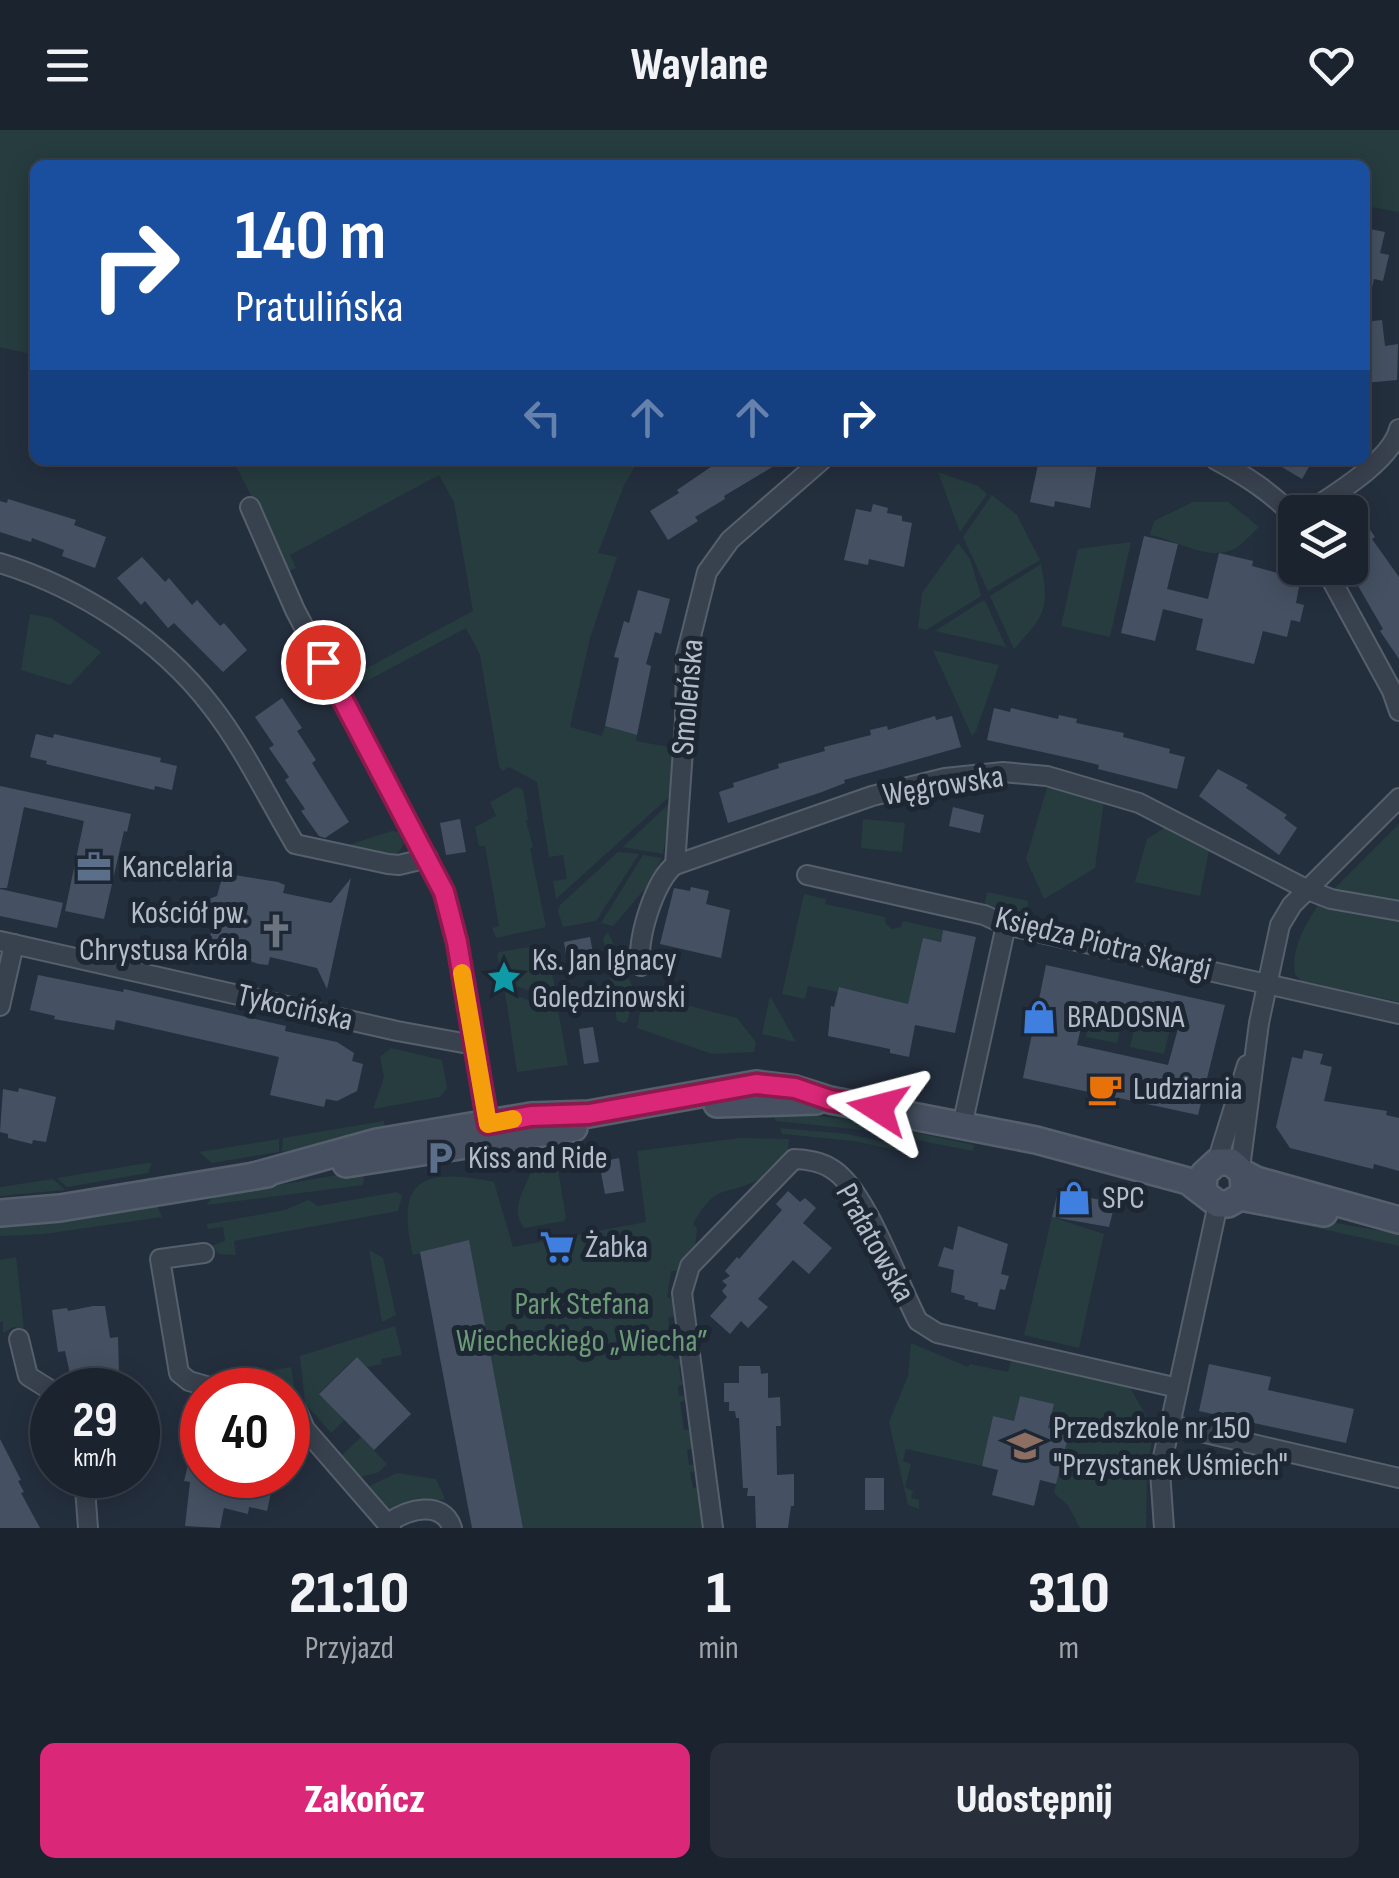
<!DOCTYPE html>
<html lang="pl">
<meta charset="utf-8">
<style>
body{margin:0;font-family:"Sofia Sans Condensed",sans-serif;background:#282f3a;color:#f1f3f6;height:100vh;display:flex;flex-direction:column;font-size:38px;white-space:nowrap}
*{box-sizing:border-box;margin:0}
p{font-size:32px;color:#a0a4aa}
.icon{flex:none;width:55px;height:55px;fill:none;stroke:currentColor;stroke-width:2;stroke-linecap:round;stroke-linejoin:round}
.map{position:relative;height:1398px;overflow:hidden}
.drawer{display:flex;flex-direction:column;background:#1b232e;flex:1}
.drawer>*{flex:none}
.top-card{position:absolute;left:30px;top:30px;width:1340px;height:305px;border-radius:15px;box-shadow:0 5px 25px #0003,0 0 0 2px #39404a;background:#1a4fa0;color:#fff;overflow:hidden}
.buttons{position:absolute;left:1278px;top:365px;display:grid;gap:20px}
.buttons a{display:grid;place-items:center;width:90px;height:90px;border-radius:15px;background:#1b232e;box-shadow:0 5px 25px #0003,0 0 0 2px #39404a;font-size:50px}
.speed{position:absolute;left:30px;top:1238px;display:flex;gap:20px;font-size:50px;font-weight:700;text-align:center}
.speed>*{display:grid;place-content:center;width:130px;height:130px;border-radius:50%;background:#1b232e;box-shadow:0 5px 25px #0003,0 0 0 2px #39404a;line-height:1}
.speed small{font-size:25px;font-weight:400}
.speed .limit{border:15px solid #d22;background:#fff;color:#111}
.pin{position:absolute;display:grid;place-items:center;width:85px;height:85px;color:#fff;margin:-42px;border:5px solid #fff;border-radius:50%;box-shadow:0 2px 10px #0007}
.me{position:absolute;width:110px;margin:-55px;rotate:279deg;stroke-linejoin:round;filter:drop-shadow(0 0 8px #0008)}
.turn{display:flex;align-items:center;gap:35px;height:210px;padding:0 40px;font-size:45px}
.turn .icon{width:130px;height:130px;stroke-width:2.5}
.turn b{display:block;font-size:70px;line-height:85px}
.lanes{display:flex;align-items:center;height:95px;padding:0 40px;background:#0003;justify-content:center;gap:50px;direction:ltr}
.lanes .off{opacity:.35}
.eta{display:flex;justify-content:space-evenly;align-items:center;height:170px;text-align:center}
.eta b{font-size:60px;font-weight:800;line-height:70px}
.cta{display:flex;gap:20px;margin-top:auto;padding:20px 40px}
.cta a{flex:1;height:115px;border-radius:15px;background:#db2777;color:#fff;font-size:40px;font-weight:800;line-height:115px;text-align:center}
.cta a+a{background:#282f3a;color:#f1f3f6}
header{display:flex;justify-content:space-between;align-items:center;height:130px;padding:0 40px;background:#1b232e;font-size:45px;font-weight:800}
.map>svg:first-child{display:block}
</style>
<header><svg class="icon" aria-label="menu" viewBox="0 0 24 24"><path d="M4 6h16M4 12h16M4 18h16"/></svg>Waylane<svg class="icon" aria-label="heart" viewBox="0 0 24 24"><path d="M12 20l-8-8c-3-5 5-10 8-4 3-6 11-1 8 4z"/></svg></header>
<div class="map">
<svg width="1399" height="1398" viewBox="0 0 1399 1398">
<rect width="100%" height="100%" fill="#242f3e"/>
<g fill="#263c3f">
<polygon points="0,0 1399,0 1399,82 1365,76 1365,35 35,35 35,225 0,217"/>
<polygon points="233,330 639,330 625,353 598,423 617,427 590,508 570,597 602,606 605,596 637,605 636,611 674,618 669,667 556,769 553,751 567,749 563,725 549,727 537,652 509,637 502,641 499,636 480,525 466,498 359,555 354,545 473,481 454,372 439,345 290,425 296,438 289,441"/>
<polygon points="938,342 978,356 987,364 960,402"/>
<polygon points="992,365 1017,385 1040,430 988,461 963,407"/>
<path d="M 1193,372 L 1228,372 L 1259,397 C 1251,404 1243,414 1234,419 C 1210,432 1176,410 1150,405 L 1154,391 Z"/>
<polygon points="1131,412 1110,507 1061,496 1078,419"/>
<polygon points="958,413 970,429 981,466 926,500 918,498 922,463"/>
<path d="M 1041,434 C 1050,480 1044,486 1014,519 L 990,466 Z"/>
<polygon points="985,471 1006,517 935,501 982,471"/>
<polygon points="30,484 51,488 101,522 70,555 21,540"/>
<polygon points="933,520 999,535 976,601 972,606"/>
<polygon points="1057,656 1104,671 1095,738 1044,769 1026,729 1047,658"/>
<polygon points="517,657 523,660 528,690 526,691 533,717 530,718 546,797 496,808 492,798 499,796 485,716 479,716 475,697 496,686 490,672"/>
<polygon points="673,670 663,724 623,717"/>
<polygon points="863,689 905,693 902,722 861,718"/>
<polygon points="1399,694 1399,774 1333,760"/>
<polygon points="1169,695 1210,716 1200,766 1135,752 1147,709"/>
<polygon points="392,701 398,702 404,714 397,724 398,729 345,716"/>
<polygon points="618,722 639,724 596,791 563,797 558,781 560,775"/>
<polygon points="643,725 662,728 649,754 613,796 601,793"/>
<polygon points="987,762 1028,771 1026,788 984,777"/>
<polygon points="804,764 826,769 825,774 885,787 885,793 892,799 901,797 903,791 943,800 941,811 923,809 908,874 840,857 838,862 808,856 805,869 782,864"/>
<path d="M 1322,769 L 1399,788 L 1399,872 L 1301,851 L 1295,844 C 1290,818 1308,790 1322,769 Z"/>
<polygon points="608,802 635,862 627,892 624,893 617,891 603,808"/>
<polygon points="547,814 557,870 504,852 497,826 499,822"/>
<polygon points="1113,850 1167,862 1160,891 1171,894 1164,924 1130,917 1137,886 1124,883 1117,913 1086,907 1093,876"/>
<polygon points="505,862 558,880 568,935 517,942"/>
<polygon points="643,864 737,888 756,912 754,922 712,924 637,898"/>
<polygon points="770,866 796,912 762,904"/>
<polygon points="391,918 442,930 447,958 440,967 373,979 384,947 380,927"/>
<polygon points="771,981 855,990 974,1015 973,1021 864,1000 776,991"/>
<polygon points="384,991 384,996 378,1005 282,1022 283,1008"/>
<polygon points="780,998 848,1004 905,1017 908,1023 854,1011 782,1004"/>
<path d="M 740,1008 L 789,1009 L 787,1028 C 775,1033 767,1046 756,1051 C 719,1068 718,1052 693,1094 L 697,1098 L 695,1117 L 681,1141 L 671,1141 L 667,1167 L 677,1173 L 673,1173 L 675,1186 L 668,1188 L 672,1214 L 683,1217 L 673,1222 L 674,1229 L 685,1230 L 686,1235 L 679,1236 L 681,1251 L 688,1253 L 678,1256 L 679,1266 L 686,1265 L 687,1270 L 680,1272 L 684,1300 L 691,1299 L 693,1318 L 687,1320 L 689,1335 L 696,1335 L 697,1341 L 690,1342 L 693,1358 L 699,1358 L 705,1398 L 523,1398 L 469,1111 L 413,1125 C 394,1047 425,1038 494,1052 L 513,1117 L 646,1092 L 637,1021 Z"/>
<polygon points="279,1009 279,1022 212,1033 199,1022"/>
<path d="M 548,1032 L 558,1039 L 566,1088 L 564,1091 L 524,1098 C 508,1075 528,1058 533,1035 Z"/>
<polygon points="147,1033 152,1033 148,1043 67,1057 57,1048"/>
<polygon points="355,1042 364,1048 363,1055 206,1075 214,1066"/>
<polygon points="53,1049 65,1060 0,1066 0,1057"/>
<polygon points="397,1062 402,1066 398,1081 234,1111 236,1125 219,1124 211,1116 225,1111 223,1097 208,1099 207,1094 285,1080 308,1070 318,1076"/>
<polygon points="157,1075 162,1087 44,1104 0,1106 0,1096"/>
<polygon points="1278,1083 1399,1104 1399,1116 1277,1089"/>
<polygon points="1052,1087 1104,1104 1079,1218 1024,1205"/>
<polygon points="369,1120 383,1128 396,1185 382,1192"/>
<polygon points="16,1127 24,1199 13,1197 3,1203 3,1192 0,1192 0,1130"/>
<polygon points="395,1196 402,1225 381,1229 382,1234 366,1237 356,1227 319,1263 344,1290 331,1303 305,1273 300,1226"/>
<polygon points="911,1213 968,1237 970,1234 1008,1242 1012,1228 1129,1256 1154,1300 1147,1339 1146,1398 1080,1398 1068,1375 1054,1363 1068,1304 1048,1298 1053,1274 1020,1266 1014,1291 993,1286 989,1303 993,1304 982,1336 906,1319 903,1331 911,1334 905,1357 913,1361 911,1368 919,1370 919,1379 908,1375 889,1292 908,1246"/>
<polygon points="291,1237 296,1267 293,1270 288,1268 291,1254 256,1246 252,1259 220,1253 219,1249"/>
<polygon points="361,1307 387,1334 379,1342 357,1348 339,1328"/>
<polygon points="397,1343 436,1349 445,1369 389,1380 365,1358"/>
</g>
<g fill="#455162" fill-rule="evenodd">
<polygon points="1365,98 1385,102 1380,123 1389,125 1383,151 1374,149 1371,162 1365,162"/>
<polygon points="1382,190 1385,216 1398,214 1397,250 1365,253 1365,192"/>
<polygon points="721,330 784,330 724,366 725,369 695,387 698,391 668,410 650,381 679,363 677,360"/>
<polygon points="1039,330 1088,330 1097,334 1090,378 1055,371 1054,377 1030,372"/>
<polygon points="1270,330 1313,330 1302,349"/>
<polygon points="8,369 76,390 74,395 106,407 95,438 62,426 64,420 32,408 31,412 0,402 0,371 7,373"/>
<polygon points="873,374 888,378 887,383 902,386 902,391 912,393 904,437 869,429 868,435 844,430 856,379 871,382"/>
<polygon points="1350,377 1362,394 1365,392 1375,407 1372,409 1399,447 1399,529 1380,501 1383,499 1350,442"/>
<polygon points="1144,406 1178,414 1167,459 1208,469 1219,423 1253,431 1252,436 1285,445 1283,453 1299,457 1296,473 1304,475 1300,492 1291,490 1287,507 1263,501 1254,534 1196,520 1203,489 1163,479 1155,511 1121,503"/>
<polygon points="142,427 165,452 169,448 192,475 197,470 220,496 224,493 247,520 223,542 174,493 168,498 145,471 141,475 117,448"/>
<polygon points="638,460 670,469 661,504 655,502 646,534 651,536 637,605 605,596 619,528 614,527 624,491 629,493"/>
<polygon points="282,568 302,598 297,601 316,630 312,633 349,692 325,708 319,706 301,681 305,679 285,650 289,647 269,618 274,615 255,587"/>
<polygon points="994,578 1010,582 1011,578 1058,589 1059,585 1077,589 1076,593 1124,603 1123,607 1170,619 1169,623 1185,627 1177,659 1098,639 1099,635 1083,631 987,610"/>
<polygon points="935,586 936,590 952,586 961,617 844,650 845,653 822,662 728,693 719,662 734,657 733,653 779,638 778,634 825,621 824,617 871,605 870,600 887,596 888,600"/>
<polygon points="36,604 53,608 54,604 161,628 160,632 177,636 172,660 155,656 154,660 46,634 47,631 30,627"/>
<polygon points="1218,639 1248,655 1246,658 1287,685 1284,688 1297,698 1279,725 1199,666"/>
<polygon points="0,656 131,684 127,702 124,701 104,789 65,781 84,691 24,677 7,758 0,758"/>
<polygon points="953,677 984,685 980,703 949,696"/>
<polygon points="460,689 466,722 446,725 440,693"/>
<polygon points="228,744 278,752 285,755 283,763 331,773 351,748 327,859 317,838 270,827 268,835 259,834 211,819 208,813 213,796 205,788 204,778 209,769 217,766 222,748 227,748"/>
<polygon points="691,757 709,761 706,774 730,780 721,828 660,814 674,758 690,761"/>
<polygon points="0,759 63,773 57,798 0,786"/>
<polygon points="943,800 976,807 955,903 915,895 909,927 890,923 890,919 828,906 831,876 834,877 839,857 908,874 923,808 941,812"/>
<polygon points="590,807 596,840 569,844 564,812"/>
<path d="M 1046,835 L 1225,875 L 1198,985 L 1119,968 L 1118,973 L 1102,970 L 1103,965 L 1023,948 ZM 1086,875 L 1179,895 L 1168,935 L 1077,915 Z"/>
<polygon points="38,845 123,862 124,859 286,896 285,901 337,912 354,923 352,931 363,934 357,961 337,971 326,969 324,977 270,965 279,927 116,890 114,900 54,889 55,886 30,880"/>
<polygon points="593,897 599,932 584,934 579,899"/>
<polygon points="1304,920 1323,924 1320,934 1332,937 1324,971 1387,981 1386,985 1399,988 1399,1041 1374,1034 1373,1039 1290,1018 1276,997 1292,927 1302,929"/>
<polygon points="19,958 56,967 46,1012 33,1010 32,1014 8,1008 8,1004 0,1002 3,959 18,962"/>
<polygon points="619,1028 624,1061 605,1064 599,1032"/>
<polygon points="788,1061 800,1072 805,1068 816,1078 803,1093 832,1118 809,1144 793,1130 758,1169 768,1177 748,1198 741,1191 730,1204 710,1186 727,1167 722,1161 727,1155 722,1151 730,1146 725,1141 737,1127 739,1129 782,1080 776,1074"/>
<polygon points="1058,1061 1115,1073 1109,1097 1052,1087"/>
<polygon points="958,1096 1008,1114 1001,1144 1009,1146 1005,1160 1000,1159 995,1180 978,1176 978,1173 964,1169 965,1166 951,1162 954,1140 938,1136 944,1117 953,1120"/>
<polygon points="469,1110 523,1398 472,1398 420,1122"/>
<polygon points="93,1176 105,1176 110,1208 118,1207 119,1242 101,1246 100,1242 70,1244 65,1221 58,1222 52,1180 67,1178 68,1181"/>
<polygon points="357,1227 411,1284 374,1320 319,1264"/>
<polygon points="1209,1234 1271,1247 1268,1260 1354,1279 1346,1313 1199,1281"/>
<polygon points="739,1236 760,1236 761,1244 768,1243 768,1268 780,1267 781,1296 776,1296 777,1345 794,1344 794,1376 791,1376 788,1398 756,1398 755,1366 747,1366 748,1358 743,1358 739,1288 736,1288 735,1281 729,1281 729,1272 724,1272 724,1253 739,1253"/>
<polygon points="1020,1266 1054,1274 1048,1298 1069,1304 1056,1354 1040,1350 1034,1376 992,1365 998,1340 982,1336 993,1286 1014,1291"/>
<polygon points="0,1309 21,1350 18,1351 24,1362 21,1363 40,1398 0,1398"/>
<polygon points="188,1335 202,1338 202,1345 256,1345 274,1349 267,1381 249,1377 248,1384 224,1378 220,1398 185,1396 190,1352 184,1351"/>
<rect x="865" y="1348" width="19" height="32"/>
</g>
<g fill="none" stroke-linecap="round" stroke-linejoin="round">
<g stroke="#565f6c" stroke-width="22">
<g id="street">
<path d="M 1216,330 C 1246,346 1271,362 1295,387"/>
<polyline points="250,377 295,480 444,762 457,812 489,1002"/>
<path d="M 1308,382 C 1335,364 1391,331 1399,299"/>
<path d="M 0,433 C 81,458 160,509 212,577 C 244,618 268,669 295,714 L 388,734 L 399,735 L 428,728"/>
<polyline points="1325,438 1392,561 1399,581"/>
<polyline points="675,735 685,591 686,526 707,442 730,410 822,330"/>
<polyline points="807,745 984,785 1006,795 1399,884"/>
<polyline points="0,811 397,901 463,913 474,911"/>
<path d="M 641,836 C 635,813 655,749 675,735 L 872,666 L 945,648 L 1003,642 L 1047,646 L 1139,673 L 1308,760 L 1331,769 L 1399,781"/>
<polyline points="0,876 14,814"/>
<polyline points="962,996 1006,795"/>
<polyline points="1217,1032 1247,935"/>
<polyline points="1240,1038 1259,893 1280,795 1292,775 1399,668"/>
<polyline points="204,1123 160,1129 179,1243 189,1251 220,1260"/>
<polyline points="19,1209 28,1246 52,1261"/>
<polyline points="288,1276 297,1281 305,1299 391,1398"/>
<polyline points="1171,1295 1399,1348"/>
<polyline points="84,1345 88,1398"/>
<path d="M 387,1394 C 407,1379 443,1369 452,1398"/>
<path d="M 713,1398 L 682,1163 L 690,1136 L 794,1029 C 806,1029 822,1032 832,1039 C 866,1059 898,1154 918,1191 L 937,1203 L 1178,1258"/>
<polyline points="1164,1398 1160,1341 1218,1074"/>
</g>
</g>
<g stroke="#565f6c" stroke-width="30">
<g id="secondary">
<polyline points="717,974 816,971"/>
<polyline points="346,1034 574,998"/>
<polyline points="1243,1043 1256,1050 1399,1090"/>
<polyline points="254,1046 377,1012 531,986 589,984 756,954 795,959 830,970 1036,1010 1188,1051 1218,1074 1228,1074 1240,1067 1244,1060 1243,1043 1231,1032 1217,1032 1204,1044 1203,1061"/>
<polyline points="1240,1067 1324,1083"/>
<polyline points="0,1083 60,1078 267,1044"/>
</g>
</g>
<use href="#street" stroke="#38414e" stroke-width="18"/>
<use href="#secondary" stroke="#465061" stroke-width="25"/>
</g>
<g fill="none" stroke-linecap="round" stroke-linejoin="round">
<g stroke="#8e194d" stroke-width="25">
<polyline id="route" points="323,532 444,762 457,812 488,994 531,986 589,984 756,954 795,958 830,970 878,978"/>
</g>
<use href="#route" stroke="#db2777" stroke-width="18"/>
<polyline stroke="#f59e0b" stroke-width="18" points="462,843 488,994 513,989"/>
</g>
<defs>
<g id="office-bare" transform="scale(2.7)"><path d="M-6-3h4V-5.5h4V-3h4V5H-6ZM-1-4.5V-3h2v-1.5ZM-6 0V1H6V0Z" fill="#5c6f8a" stroke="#1d2633" stroke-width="2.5" paint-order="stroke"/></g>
<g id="church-bare" transform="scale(2.7)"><path d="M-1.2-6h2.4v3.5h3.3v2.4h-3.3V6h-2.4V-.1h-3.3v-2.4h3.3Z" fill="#6b7280" stroke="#1d2633" stroke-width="2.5" paint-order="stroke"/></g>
<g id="sight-bare" transform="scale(2.7)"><path d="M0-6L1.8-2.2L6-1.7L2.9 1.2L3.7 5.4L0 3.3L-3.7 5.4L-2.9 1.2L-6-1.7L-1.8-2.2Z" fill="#0f9aa8" stroke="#1d2633" stroke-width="2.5" paint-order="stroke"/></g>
<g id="shop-bare" transform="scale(2.7)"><path d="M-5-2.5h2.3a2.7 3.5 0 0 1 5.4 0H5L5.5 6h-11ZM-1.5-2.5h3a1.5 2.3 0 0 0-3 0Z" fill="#3f7fe0" stroke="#1d2633" stroke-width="2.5" paint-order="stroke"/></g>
<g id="cafe-bare" transform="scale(2.7)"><path d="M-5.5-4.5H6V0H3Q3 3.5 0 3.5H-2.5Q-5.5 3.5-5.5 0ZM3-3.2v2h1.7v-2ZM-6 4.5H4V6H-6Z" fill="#e8710a" stroke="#1d2633" stroke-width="2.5" paint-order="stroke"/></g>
<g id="parking-bare" transform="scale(2.7)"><path d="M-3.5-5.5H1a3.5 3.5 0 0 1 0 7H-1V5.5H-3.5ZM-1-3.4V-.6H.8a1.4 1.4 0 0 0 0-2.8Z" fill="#5c6f8a" stroke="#1d2633" stroke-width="2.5" paint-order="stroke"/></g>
<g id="supermarket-bare" transform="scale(2.7)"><path d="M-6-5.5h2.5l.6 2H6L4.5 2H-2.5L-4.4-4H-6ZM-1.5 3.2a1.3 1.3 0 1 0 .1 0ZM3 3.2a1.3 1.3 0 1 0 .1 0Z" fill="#3f7fe0" stroke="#1d2633" stroke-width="2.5" paint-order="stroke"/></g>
<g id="school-bare" transform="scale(2.7)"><path d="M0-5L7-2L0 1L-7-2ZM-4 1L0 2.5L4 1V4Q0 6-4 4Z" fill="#8d6e63" stroke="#1d2633" stroke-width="2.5" paint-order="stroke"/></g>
</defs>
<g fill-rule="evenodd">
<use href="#office-bare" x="94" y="737"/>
<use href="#church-bare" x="276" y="801"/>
<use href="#sight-bare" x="504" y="848"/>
<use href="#shop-bare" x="1039" y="887"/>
<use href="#cafe-bare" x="1105" y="959"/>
<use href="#parking-bare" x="440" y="1028"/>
<use href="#shop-bare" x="1074" y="1068"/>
<use href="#supermarket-bare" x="557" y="1117"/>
<use href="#school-bare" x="1025" y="1316"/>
</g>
<g text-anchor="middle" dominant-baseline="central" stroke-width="10" stroke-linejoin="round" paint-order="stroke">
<g font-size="32" fill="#b4bcc9" stroke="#1d2633">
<text transform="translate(688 567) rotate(-85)">Smoleńska</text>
<text transform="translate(943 656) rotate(-9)">Węgrowska</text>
<text transform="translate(1103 814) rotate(14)">Księdza Piotra Skargi</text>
<text transform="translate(295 878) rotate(13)">Tykocińska</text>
<text transform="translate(875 1113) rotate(61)">Prałatowska</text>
</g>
<g font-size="32" fill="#b4bcc9" stroke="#1d2633" text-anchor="start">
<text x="122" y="737">Kancelaria</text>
<text x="248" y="783" text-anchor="end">Kościół pw.<tspan x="248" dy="37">Chrystusa Króla</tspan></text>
<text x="532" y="830">Ks. Jan Ignacy<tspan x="532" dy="37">Golędzinowski</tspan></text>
<text x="1067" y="887">BRADOSNA</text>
<text x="1133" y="959">Ludziarnia</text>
<text x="468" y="1028">Kiss and Ride</text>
<text x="1102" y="1068">SPC</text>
<text x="585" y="1117">Żabka</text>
<text x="1053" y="1298">Przedszkole nr 150<tspan x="1053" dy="37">"Przystanek Uśmiech"</tspan></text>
</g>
<g font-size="32" fill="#6b9a76" stroke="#1d2633">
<text x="582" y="1174">Park Stefana<tspan x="582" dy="37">Wiecheckiego „Wiecha”</tspan></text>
</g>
</g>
</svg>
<div class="buttons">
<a><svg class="icon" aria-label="layers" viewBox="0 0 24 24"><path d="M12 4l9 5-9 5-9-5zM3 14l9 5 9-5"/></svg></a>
</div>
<div class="speed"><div>29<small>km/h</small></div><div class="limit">40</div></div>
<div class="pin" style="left:323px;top:532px;background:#d93025"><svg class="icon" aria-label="arrive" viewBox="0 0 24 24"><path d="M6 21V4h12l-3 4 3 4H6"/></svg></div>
<svg class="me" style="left:878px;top:978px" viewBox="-20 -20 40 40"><path d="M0-17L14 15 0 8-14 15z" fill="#db2777" stroke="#fff" stroke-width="4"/></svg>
<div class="top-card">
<div class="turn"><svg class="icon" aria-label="right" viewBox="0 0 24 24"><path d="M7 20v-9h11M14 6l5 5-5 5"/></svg><div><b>140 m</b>Pratulińska</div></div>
<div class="lanes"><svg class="icon off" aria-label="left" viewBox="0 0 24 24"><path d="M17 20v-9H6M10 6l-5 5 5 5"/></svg><svg class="icon off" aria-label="ahead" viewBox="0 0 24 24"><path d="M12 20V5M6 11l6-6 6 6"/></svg><svg class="icon off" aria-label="ahead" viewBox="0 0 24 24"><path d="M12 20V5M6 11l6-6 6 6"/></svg><svg class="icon" aria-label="right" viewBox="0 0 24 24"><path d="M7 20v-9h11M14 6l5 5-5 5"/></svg></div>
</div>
</div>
<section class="drawer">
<div class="eta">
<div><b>21:10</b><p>Przyjazd</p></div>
<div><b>1</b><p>min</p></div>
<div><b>310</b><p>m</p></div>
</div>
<div class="cta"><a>Zakończ</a><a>Udostępnij</a></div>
</section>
